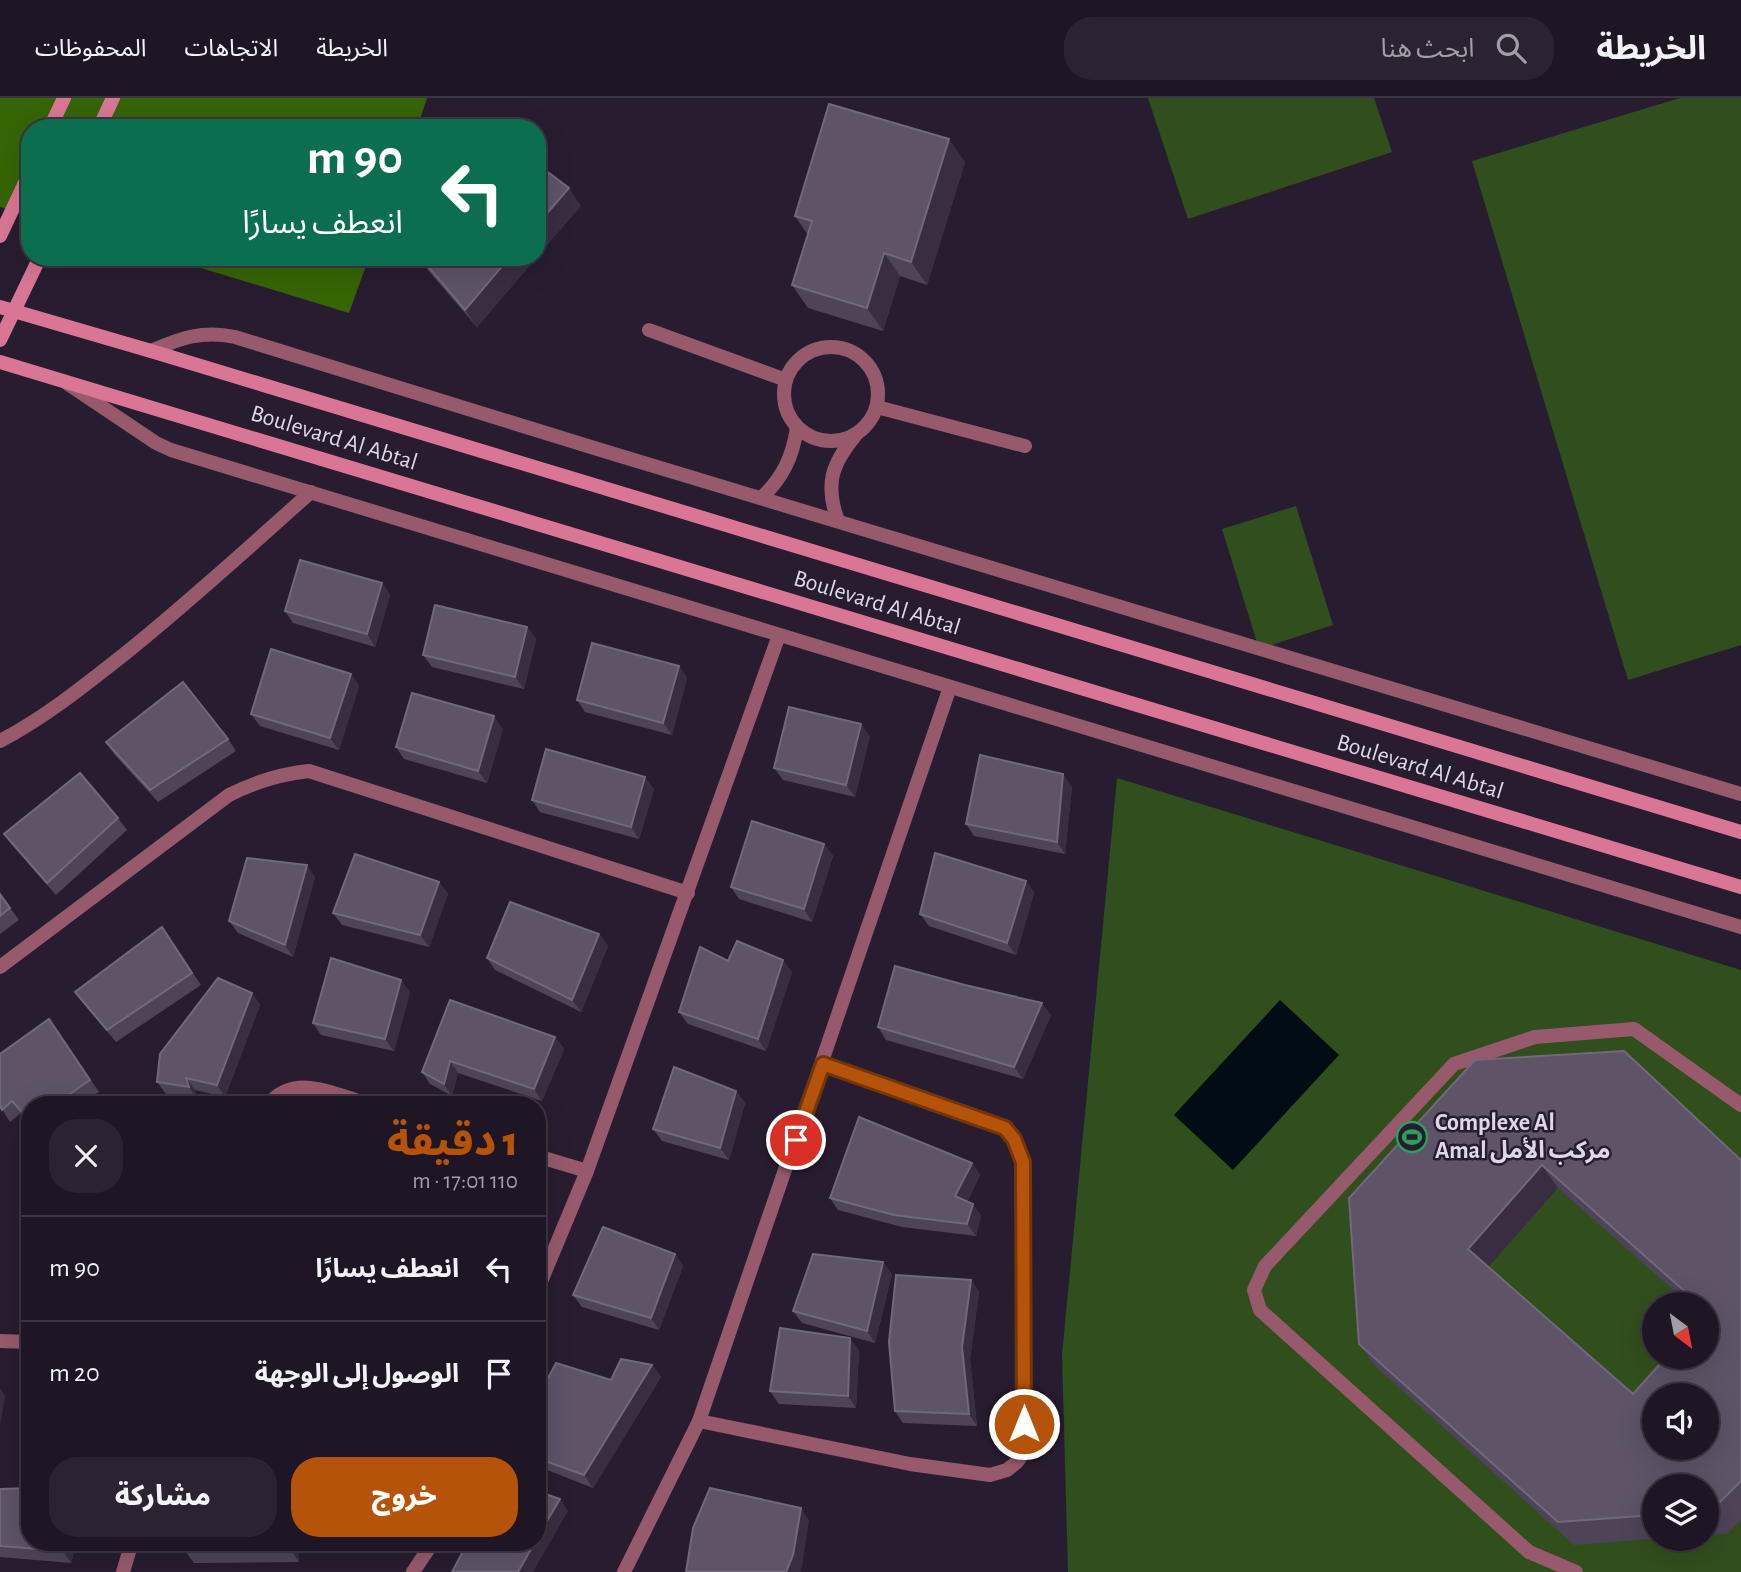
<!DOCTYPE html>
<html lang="ar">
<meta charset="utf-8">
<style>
body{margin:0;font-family:"Alegreya Sans","Noto Sans Arabic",sans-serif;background:#2b2331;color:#f1f3f6;direction:rtl;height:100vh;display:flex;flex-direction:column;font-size:26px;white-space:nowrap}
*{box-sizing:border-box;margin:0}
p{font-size:23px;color:#a19fa6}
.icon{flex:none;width:38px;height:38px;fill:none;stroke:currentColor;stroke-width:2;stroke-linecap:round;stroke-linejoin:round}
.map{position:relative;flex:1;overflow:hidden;direction:ltr}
.details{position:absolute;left:21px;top:998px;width:525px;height:455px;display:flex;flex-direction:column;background:#1e1624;border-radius:28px;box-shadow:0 7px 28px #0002,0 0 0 2px #3c3541;direction:rtl}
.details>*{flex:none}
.guide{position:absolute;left:21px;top:21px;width:525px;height:147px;border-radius:28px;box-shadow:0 7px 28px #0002,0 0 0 2px #3c3541;direction:rtl;background:#0b6e4f;color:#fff;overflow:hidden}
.needle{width:46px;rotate:148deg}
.fabs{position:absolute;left:1642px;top:1194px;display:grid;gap:14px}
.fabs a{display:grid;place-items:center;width:77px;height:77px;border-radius:50%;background:#1e1624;box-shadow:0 7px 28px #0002,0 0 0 2px #3c3541;font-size:35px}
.pin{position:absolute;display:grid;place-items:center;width:60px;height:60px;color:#fff;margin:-30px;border:4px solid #fff;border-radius:50%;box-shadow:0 2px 7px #0007}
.me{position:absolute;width:77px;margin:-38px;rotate:0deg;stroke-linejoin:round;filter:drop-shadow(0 0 5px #0008)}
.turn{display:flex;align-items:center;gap:24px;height:147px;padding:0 28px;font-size:32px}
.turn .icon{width:91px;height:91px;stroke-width:2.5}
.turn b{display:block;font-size:49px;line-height:60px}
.round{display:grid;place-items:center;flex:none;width:74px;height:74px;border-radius:28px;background:#2b2331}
.headline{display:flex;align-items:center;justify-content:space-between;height:119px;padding:0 28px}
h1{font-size:42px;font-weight:800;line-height:52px;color:#b45309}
.cta{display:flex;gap:14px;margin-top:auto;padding:14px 28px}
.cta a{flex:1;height:80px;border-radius:28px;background:#b45309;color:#fff;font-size:28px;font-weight:800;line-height:80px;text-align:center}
.cta a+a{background:#2b2331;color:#f1f3f6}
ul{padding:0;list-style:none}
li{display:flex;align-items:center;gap:21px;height:105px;padding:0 28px;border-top:2px solid #3c3541}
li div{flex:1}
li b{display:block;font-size:26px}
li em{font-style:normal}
header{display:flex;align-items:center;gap:42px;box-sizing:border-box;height:98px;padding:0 35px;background:#1e1624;border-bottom:2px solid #3c3541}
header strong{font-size:33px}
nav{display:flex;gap:38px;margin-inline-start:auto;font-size:24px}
.search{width:490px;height:63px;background:#2b2331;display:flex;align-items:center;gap:18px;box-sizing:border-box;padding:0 24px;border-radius:28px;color:#a19fa6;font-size:26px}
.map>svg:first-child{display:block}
</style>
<header>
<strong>الخريطة</strong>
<div class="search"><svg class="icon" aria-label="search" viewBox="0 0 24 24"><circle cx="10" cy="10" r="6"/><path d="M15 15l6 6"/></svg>ابحث هنا</div>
<nav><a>الخريطة</a><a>الاتجاهات</a><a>المحفوظات</a></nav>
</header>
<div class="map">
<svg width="1741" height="1474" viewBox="0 0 1741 1474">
<rect width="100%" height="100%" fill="#281d30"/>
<g fill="#314e1d" fill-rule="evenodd">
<polygon points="1148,0 1374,0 1392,54 1188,121"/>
<polygon points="1680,0 1741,0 1741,547 1628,582 1472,63"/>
<polygon points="1296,408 1333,527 1259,551 1222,431"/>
<path d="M 1117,680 L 1741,872 L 1741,1474 L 1068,1474 L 1062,1257 ZM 1654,1206 L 1706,1206 L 1706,1258 L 1654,1258 ZM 1654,1297 L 1706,1297 L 1706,1349 L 1654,1349 ZM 1654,1388 L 1706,1388 L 1706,1440 L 1654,1440 Z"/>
</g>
<g fill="#366505">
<polygon points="0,0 427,0 417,30 30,30 30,118 0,109"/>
<polygon points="165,159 369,159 349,215"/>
</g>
<polygon fill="#020c14" points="1280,902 1339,957 1233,1072 1174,1017"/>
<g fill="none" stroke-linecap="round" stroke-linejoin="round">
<g stroke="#97596c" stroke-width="14">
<polyline points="649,232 786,282"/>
<circle cx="831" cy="296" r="47"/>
<path d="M 151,253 C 180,240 203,232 235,239 L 604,353 L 1741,696"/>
<polyline points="68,286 156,345 171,352 1741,829"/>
<polyline points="877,309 1025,348"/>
<path d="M 761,400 C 783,380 793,358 797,329"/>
<path d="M 838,423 C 825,387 831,367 855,338"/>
<polyline points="1576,1474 1529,1454 1260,1212 1254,1192 1265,1168 1454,966 1535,939 1634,931 1741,1007"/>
</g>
<g stroke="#97596c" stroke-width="14">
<path d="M 0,643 C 44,620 84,588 122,558 C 187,506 249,449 311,394"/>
<path d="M 0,869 L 229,697 C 255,684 279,676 309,673 L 688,795"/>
<path d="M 269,1006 C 295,974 336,997 368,1006"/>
<polyline points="537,1058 587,1073"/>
<polyline points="537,1193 587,1073 779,537"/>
<polyline points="0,1243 30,1244"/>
<polyline points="699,1323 910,1366 990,1377 1007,1372 1017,1364 1025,1353 1023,1064 1014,1041 1005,1030 823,966"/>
<polyline points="123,1474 132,1444"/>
<polyline points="413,1474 433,1444"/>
<polyline points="624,1474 699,1323 950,589"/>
</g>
<g stroke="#d97696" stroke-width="14">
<polyline points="50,30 64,0"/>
<polyline points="99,30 113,0"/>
<polyline points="0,138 30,74"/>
<polyline points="0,209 151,253 1741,734"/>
<polyline points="0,242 40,159"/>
<polyline points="0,264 1741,789"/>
</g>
</g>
<g fill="#4f4358" fill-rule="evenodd">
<polygon points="965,64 927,187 900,178 883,233 808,210 792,187 808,137 795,118"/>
<polygon points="418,159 537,159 477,229 426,170"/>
<polygon points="382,485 390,497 375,549 293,525 285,513"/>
<polygon points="527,529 536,541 524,591 432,569 423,557"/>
<polygon points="679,568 687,580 672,637 585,614 577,602"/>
<polygon points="351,576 359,588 339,652 260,628 251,616"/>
<polygon points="503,631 487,685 404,661 396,649"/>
<polygon points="870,638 855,699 783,682 774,670"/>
<polygon points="228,641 236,653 158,704 114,656 106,644"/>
<polygon points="1072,688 1065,756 974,738 966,726"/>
<polygon points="654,691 639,741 540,714 532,702"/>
<polygon points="118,720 127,732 56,797 13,748 4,736"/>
<polygon points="824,746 833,758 812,824 739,801 731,789"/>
<polygon points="315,779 293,859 238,835 229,823"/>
<polygon points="1026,783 1034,795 1016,857 929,828 920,816"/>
<polygon points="439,784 448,796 429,849 342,827 333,815"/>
<polygon points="0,796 19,822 0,836"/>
<polygon points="162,829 201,887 116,944 84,906 75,894"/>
<polygon points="599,836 608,848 581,914 495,872 487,860"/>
<polygon points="792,874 766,953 688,926 679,914"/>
<polygon points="965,887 1051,917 1023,981 886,942 878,929"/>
<polygon points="410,894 394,953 321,937 313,925"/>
<polygon points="252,895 260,907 225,999 195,992 197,1001 166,996 157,984"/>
<polygon points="450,902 555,939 564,951 542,1003 458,975 452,998 430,986 422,974"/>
<polygon points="49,921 99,994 81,1006 30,1006 30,1025 21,1015 10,1024 0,1008"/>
<path d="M 1475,962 L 1741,1062 L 1741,1422 L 1727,1436 L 1706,1437 L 1706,1388 L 1654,1388 L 1654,1440 L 1664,1440 L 1574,1447 L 1376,1269 L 1359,1246 ZM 1558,1090 L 1689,1206 L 1706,1206 L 1706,1258 L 1633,1296 L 1488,1169 Z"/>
<polygon points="736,993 745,1005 729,1062 662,1043 653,1031"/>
<polygon points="972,1065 980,1077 967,1104 973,1106 981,1118 976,1138 902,1129 838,1112 830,1100"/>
<polygon points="675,1156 683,1168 659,1232 582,1209 573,1197"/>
<polygon points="892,1176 875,1245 802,1225 793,1213"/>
<polygon points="971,1182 979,1194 970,1261 977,1328 903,1325 895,1313"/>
<polygon points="859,1252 856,1310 779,1306 770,1293"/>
<polygon points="652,1267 661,1279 593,1390 537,1368 537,1301 611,1282"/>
<polygon points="30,1294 30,1353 21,1341"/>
<polygon points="0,1391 30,1444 77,1444 71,1465 0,1459"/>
<polygon points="299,1444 299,1464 194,1465 185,1453"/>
<polygon points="326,1444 353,1444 331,1451"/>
</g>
<g fill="#392d41">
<polygon points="949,41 965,64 927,187 911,164"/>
<polygon points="569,90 581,108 537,159 537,127"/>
<polygon points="884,155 900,178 883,233 867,210"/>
<polygon points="510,159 537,159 477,229 465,212"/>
<polygon points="382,485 390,497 375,549 367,536"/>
<polygon points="527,529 536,541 524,591 515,579"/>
<polygon points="679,568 687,580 672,637 663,625"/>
<polygon points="351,576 359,588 339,652 330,640"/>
<polygon points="494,618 503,631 487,685 478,673"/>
<polygon points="861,626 870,638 855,699 846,687"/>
<polygon points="1063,676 1072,688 1065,756 1057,744"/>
<polygon points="645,679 654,691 639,741 631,729"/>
<polygon points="824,746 833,758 812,824 804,811"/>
<polygon points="307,767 315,779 293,859 285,847"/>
<polygon points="1026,783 1034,795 1016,857 1007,845"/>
<polygon points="439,784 448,796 429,849 420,837"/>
<polygon points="599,836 608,848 581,914 572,902"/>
<polygon points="783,862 792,874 766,953 758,941"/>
<polygon points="401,882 410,894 394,953 385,941"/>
<polygon points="252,895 260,907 225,999 217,987"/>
<polygon points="1042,905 1051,917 1023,981 1014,969"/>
<polygon points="555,939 564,951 542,1003 534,991"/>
<polygon points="450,963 458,975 452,998 444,986"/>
<polygon points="186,980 195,992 197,1001 189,989"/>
<polygon points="736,993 745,1005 729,1062 720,1050"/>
<polygon points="972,1065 980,1077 964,1110 955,1098"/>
<polygon points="1542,1067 1558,1090 1484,1174 1468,1151"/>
<polygon points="973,1106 981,1118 976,1138 967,1126"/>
<polygon points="675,1156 683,1168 659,1232 651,1220"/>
<polygon points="883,1164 892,1176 875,1245 867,1233"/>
<polygon points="971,1182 979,1194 970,1261 977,1328 969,1316 962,1249"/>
<polygon points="850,1240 859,1252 856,1310 848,1298"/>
<polygon points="652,1267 661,1279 593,1390 584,1377"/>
<polygon points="0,1290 5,1298 0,1329"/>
<polygon points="560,1401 568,1413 533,1474 518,1474 535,1444 537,1444 537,1440"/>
<polygon points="801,1410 809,1422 802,1469 800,1474 786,1474"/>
<polygon points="65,1444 77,1444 71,1465 63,1453"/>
<polygon points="291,1444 299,1444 299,1464 291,1452"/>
</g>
<g fill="#5e5367" stroke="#72687b" stroke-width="2" fill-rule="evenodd">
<polygon points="829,6 949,41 911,164 884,155 867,210 792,187 812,123 795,118"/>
<polygon points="537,66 569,90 537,127"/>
<polygon points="420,159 510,159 465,212"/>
<polygon points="300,462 382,485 367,536 285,513"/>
<polygon points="435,507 527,529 515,579 423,557"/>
<polygon points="592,545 679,568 663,625 577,602"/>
<polygon points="271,551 351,576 330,640 251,616"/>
<polygon points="183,584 228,641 150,692 106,644"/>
<polygon points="412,595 494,618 478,673 396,649"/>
<polygon points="789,609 861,626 846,687 774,670"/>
<polygon points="546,651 645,679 631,729 532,702"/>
<polygon points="980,657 1063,676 1057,744 966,726"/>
<polygon points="80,675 118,720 47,785 4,736"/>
<polygon points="752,723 824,746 804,811 731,789"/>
<polygon points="935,755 1026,783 1007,845 920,816"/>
<polygon points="355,756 439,784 420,837 333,815"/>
<polygon points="247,760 307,767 285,847 229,823"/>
<polygon points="0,796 10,810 0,818"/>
<polygon points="510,804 599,836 572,902 487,860"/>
<polygon points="162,829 192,875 107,932 75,894"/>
<polygon points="737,843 783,862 758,941 679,914 700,849 728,863"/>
<polygon points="331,860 401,882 385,941 313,925"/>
<polygon points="895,868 965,887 1042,905 1014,969 878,929"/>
<polygon points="218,880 252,895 217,987 186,980 189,989 157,984 160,956"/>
<polygon points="450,902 555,939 534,991 450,963 444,986 422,974"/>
<polygon points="49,921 90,982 55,1006 30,1006 30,1023 12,1003 2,1012 0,1008 0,956"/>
<path d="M 1624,953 L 1741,1062 L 1741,1383 L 1711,1413 L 1706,1413 L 1706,1388 L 1654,1388 L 1654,1417 L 1558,1424 L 1359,1246 L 1349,1100 L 1475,962 ZM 1542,1067 L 1699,1206 L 1706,1206 L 1706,1212 L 1708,1213 L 1706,1214 L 1706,1258 L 1667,1258 L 1633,1296 L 1468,1151 ZM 1654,1297 L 1706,1297 L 1706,1349 L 1654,1349 Z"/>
<polygon points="674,969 736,993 720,1050 653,1031"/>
<polygon points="129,999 151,1006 123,1006"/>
<polygon points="859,1019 972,1065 955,1098 973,1106 967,1126 894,1117 830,1100"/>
<polygon points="603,1129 675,1156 651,1220 573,1197"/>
<polygon points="813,1156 883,1164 867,1233 793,1213"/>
<polygon points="896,1177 971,1182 962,1249 969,1316 895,1313 889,1244"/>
<polygon points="780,1230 850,1240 848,1298 770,1293"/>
<polygon points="621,1261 652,1267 584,1377 537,1360 537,1301 556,1265 611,1282"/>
<polygon points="30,1294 30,1341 21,1341"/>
<polygon points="30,1390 30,1444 65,1444 63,1453 0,1448 0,1391"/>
<polygon points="710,1390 801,1410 793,1457 786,1474 686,1474 693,1430"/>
<polygon points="537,1393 560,1401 537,1440"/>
<polygon points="188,1444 291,1444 291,1452 185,1453"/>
<polygon points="468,1444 535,1444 518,1474 452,1474"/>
</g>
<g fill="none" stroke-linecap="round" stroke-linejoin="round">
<g stroke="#753606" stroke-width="18">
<polyline id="route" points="796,1042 823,966 1005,1030 1014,1041 1023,1064 1024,1326"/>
</g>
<use href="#route" stroke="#b45309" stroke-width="12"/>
</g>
<defs>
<g id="stadium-ring" transform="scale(1.575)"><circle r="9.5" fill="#281d30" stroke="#2e9e5b" stroke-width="1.5"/><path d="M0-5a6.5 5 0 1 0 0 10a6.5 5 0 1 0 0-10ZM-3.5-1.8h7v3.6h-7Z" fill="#2e9e5b"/></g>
</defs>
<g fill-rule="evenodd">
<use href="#stadium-ring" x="1412" y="1039"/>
</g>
<g text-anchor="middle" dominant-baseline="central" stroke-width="5" stroke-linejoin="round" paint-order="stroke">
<g font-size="24" fill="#dfd7e5" stroke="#281d30">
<text transform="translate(334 340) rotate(17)">Boulevard Al Abtal</text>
<text transform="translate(877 505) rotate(17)">Boulevard Al Abtal</text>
<text transform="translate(1420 669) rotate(17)">Boulevard Al Abtal</text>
</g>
<g font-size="24" font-weight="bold" fill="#dfd7e5" stroke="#281d30" text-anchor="start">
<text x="1435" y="1025">Complexe Al<tspan x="1435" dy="28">Amal مركب الأمل</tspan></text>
</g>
</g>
</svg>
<div class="fabs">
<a><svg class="needle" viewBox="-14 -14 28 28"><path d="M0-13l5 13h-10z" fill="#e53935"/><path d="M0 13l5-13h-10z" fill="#a19fa6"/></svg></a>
<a><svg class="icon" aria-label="sound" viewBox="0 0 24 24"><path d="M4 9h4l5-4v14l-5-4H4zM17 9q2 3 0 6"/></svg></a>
<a><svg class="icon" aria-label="layers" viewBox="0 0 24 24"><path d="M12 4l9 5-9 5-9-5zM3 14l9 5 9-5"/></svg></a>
</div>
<div class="pin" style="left:796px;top:1042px;background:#d93025"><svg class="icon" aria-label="arrive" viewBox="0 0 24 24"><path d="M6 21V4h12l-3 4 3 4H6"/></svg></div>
<svg class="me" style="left:1024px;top:1326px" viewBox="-20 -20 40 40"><circle r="17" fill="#b45309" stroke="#fff" stroke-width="3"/><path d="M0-11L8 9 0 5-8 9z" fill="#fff"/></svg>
<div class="guide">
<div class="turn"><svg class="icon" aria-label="left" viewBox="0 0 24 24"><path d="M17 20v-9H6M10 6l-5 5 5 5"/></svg><div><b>90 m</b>انعطف يسارًا</div></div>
</div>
<section class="details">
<div class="headline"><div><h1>1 دقيقة</h1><p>110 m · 17:01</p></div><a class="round"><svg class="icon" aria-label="close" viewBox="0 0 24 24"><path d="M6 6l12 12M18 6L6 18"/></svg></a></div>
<ul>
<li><svg class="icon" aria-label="left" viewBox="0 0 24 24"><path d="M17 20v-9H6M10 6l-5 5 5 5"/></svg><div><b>انعطف يسارًا</b></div><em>90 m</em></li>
<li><svg class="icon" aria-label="arrive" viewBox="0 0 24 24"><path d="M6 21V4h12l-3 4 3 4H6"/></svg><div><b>الوصول إلى الوجهة</b></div><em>20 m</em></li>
</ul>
<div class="cta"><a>خروج</a><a>مشاركة</a></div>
</section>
</div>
